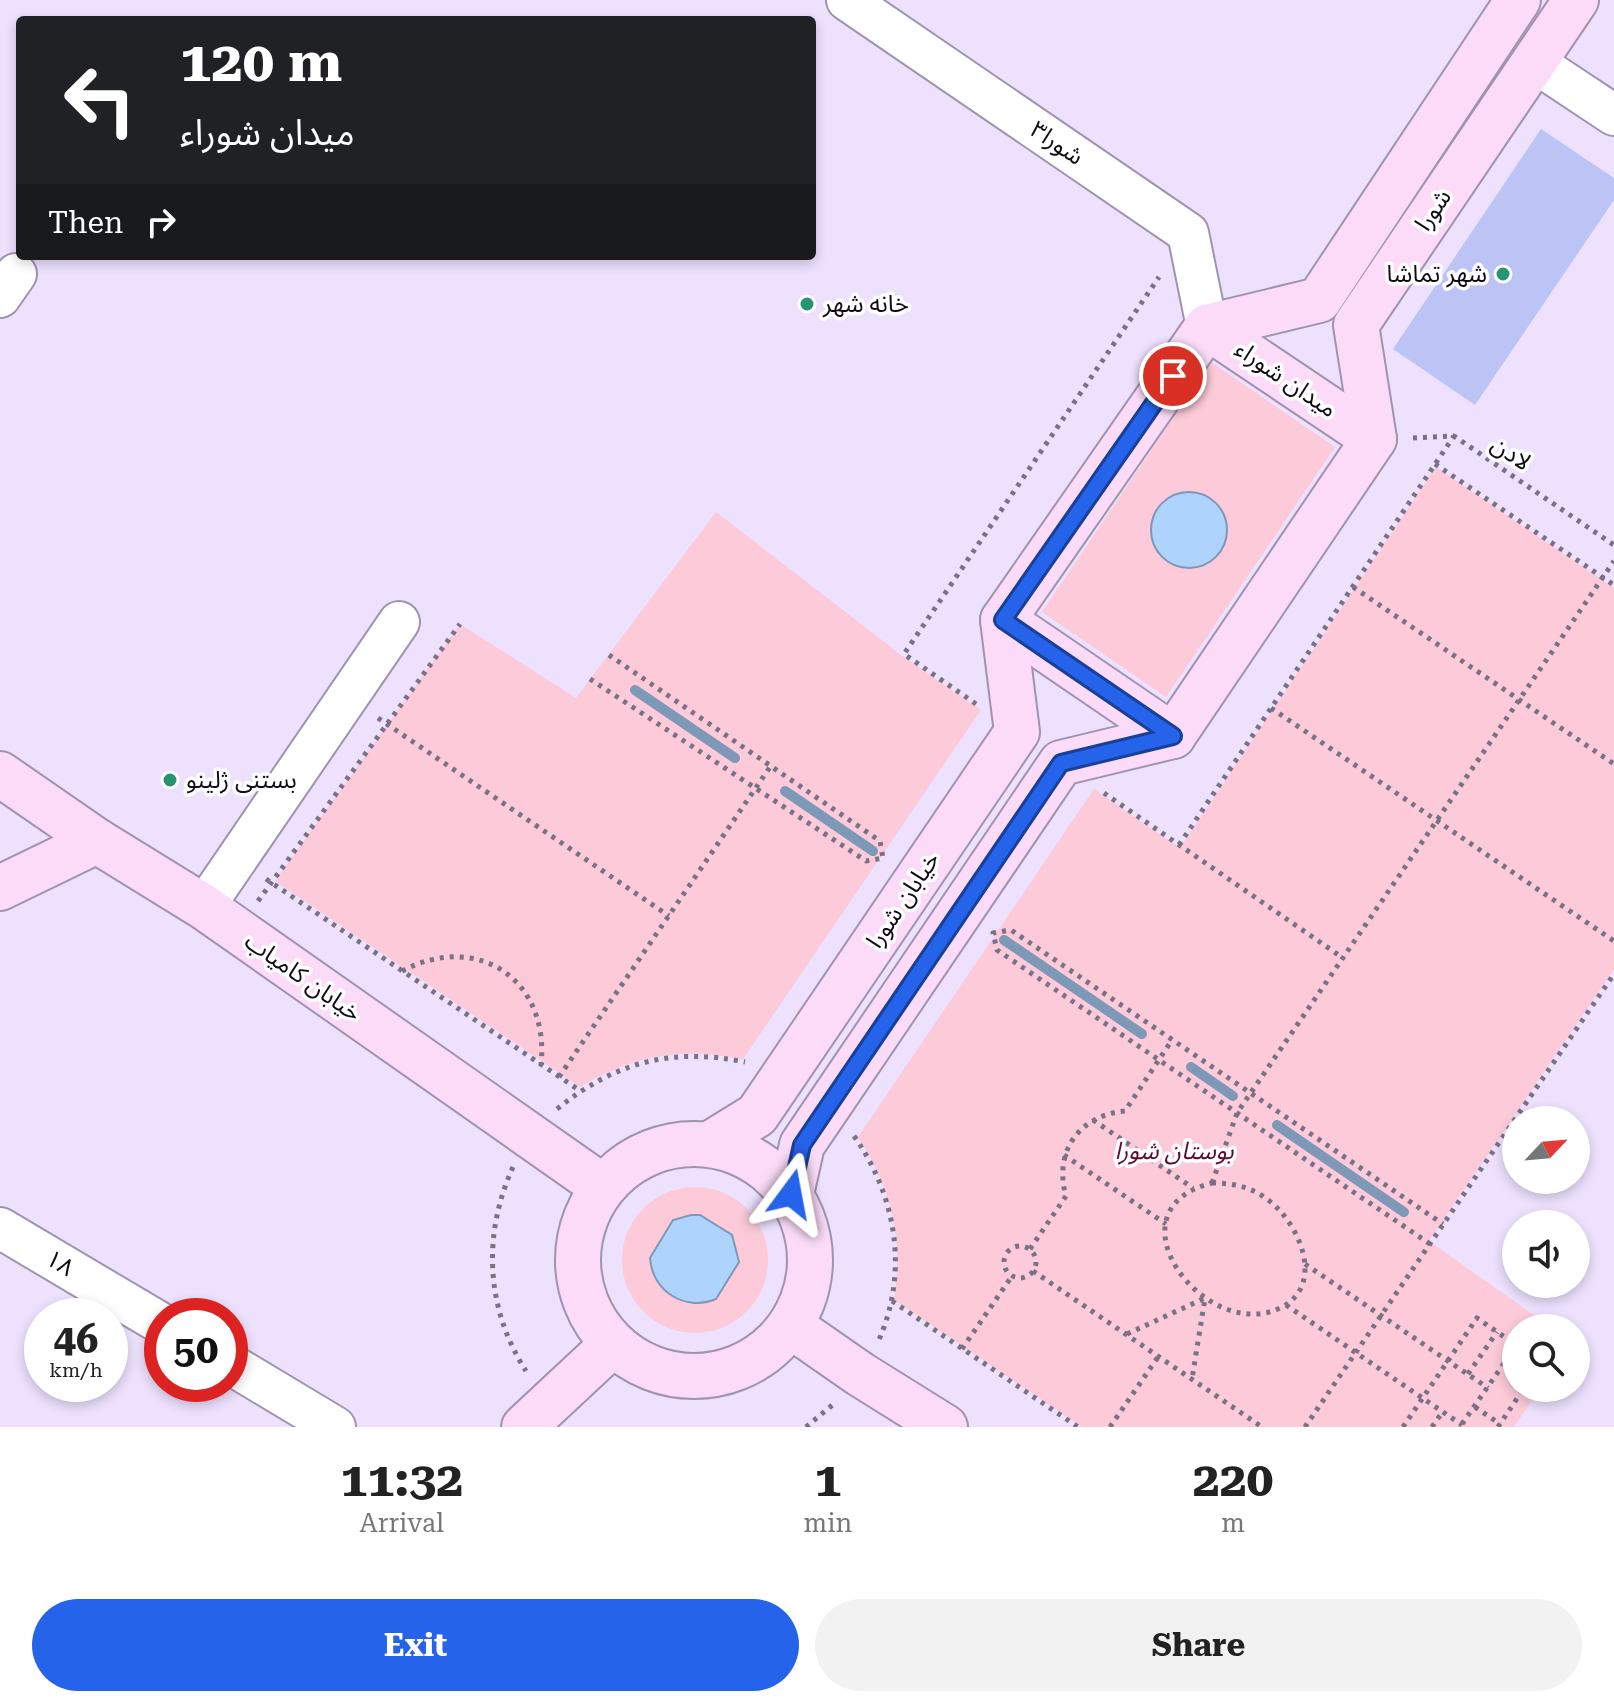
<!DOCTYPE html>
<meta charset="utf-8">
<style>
body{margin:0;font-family:"Roboto Serif","Noto Sans Arabic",serif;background:#f2f2f2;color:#222;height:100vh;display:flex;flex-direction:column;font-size:30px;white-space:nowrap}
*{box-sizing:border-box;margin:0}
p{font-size:26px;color:#767676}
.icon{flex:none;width:44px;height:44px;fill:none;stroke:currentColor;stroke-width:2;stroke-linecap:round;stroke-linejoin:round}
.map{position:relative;height:1427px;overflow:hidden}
.sheet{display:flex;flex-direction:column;background:#fff;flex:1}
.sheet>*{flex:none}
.hud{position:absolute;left:16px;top:16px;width:800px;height:244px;border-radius:8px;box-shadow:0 4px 12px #0003;background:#202124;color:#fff;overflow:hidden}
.needle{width:52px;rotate:64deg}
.fabs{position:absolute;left:1502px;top:1106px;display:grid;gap:16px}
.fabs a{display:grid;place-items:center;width:88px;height:88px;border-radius:50%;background:#fff;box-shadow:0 4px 12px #0003;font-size:40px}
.speed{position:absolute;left:24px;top:1298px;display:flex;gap:16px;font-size:40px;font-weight:700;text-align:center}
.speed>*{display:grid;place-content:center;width:104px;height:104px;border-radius:50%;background:#fff;box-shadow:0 4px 12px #0003;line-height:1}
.speed small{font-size:20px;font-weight:400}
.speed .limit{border:12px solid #d22;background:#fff;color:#111}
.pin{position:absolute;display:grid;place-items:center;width:68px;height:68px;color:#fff;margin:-34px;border:4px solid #fff;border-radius:50%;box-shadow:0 2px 8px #0007}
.me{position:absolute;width:88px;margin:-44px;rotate:13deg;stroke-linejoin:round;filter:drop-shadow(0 0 6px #0008)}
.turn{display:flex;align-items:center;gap:28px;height:168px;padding:0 32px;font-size:36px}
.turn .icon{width:104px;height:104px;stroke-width:2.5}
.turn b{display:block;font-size:56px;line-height:68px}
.then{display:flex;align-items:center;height:76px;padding:0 32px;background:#0003;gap:16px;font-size:30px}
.eta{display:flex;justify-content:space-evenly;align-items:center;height:136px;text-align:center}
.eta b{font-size:48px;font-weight:700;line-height:56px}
.primary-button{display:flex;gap:16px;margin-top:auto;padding:16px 32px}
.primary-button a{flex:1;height:92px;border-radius:48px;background:#2563eb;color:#fff;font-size:32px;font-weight:700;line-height:92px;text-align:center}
.primary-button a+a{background:#f2f2f2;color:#222}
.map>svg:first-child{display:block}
</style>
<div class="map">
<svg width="1614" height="1427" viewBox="0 0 1614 1427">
<rect width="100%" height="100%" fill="#ede1fe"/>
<g fill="#fccad9">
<polygon points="1211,362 1335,447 1166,697 1042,612"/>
<path d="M 1436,467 L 1614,588 L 1614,969 L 1429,1241 L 1552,1328 L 1516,1328 L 1516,1388 L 1540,1388 L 1514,1427 L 1082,1427 L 894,1300 C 904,1239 891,1188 858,1137 L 1094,789 L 1180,848 Z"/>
<path d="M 716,512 L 901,655 L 981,710 L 743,1059 C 681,1047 634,1055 580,1087 L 275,881 L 460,624 L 576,698 Z"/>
<circle cx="695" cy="1260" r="73"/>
</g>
<g fill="#aed4fd" stroke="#7e98b7" stroke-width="2">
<circle cx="1189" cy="530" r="38"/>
<path d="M 691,1215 L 700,1215 L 732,1235 L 739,1262 L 716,1299 C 685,1312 652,1291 650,1258 L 673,1220 Z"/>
</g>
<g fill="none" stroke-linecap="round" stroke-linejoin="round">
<g stroke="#7e98b7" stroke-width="10">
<polyline points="635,690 735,758"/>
<polyline points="785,791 873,851"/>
<polyline points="1004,940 1142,1034"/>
<polyline points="1191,1067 1233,1096"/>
<polyline points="1277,1125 1404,1212"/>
</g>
</g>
<polygon fill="#bbc4f5" points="1541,129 1614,178 1614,200 1475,405 1393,349"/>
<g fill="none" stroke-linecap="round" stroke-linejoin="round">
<g stroke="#9f94af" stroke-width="44">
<g id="street">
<polyline points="847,0 1188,233 1207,327"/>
<polyline points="1534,62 1614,115"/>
<polyline points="0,297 16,274"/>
<polyline points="204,907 399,622"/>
<polyline points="0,1228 162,1324"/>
<polyline points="230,1364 335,1427"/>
</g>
</g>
<g stroke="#9f94af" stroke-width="48">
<g id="secondary">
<polyline points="1207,327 1319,300 1518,0"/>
<polyline points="1374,439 1356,325 1576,0"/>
<polyline points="1173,736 1003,620 1207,327"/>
<polyline points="1173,736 1374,439 1207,327"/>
<polyline points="0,774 97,841 204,907 603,1187"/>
<polyline points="0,888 97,841"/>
<circle cx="694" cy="1260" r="116"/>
<polyline points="710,1144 757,1115 1017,732 1003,620"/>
<polyline points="791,1194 802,1145 1061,763 1173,736"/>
<polyline points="791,1326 860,1374 945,1427"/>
<polyline points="524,1427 613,1344"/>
</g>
</g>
<g stroke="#797184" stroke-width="5" stroke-dasharray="4 6" stroke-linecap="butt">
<polyline points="1413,438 1454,436 1614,545"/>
<polyline points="1435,464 1614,585"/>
<polyline points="1353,587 1614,764"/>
<polyline points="590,679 866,861 883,858 880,841 609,655"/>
<polyline points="976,704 904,654 1159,277"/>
<polyline points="1271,708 1614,941"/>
<polyline points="378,718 669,916"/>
<polyline points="1104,793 1343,958"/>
<polyline points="1179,845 1454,436"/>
<polyline points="266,879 579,1090"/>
<polyline points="258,901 460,624"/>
<path d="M 402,971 C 478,931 550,980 541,1065"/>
<polyline points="559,1077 770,767"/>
<path d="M 557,1109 C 615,1062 672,1047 745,1062"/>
<polyline points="1093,1120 1193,1188"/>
<path d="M 854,1136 C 897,1197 909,1273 878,1342"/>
<polyline points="1064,1155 1166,1224"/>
<path d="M 513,1167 C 482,1235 486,1309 526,1371"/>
<polyline points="1212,1183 1237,1113 1614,561"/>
<path d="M 1212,1183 C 1231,1183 1248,1186 1264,1197 C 1298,1219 1328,1285 1280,1308 C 1205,1344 1104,1210 1212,1183 Z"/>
<polyline points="1430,1244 997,950 993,933 1011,930 1443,1224"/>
<circle cx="1020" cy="1262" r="16"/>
<path d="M 1030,1249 L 1066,1196 C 1053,1151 1080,1115 1125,1111 L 1172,1040"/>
<polyline points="1305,1264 1488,1388"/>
<polyline points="1033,1271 1262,1427"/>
<polyline points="892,1301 1078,1427"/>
<polyline points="1286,1305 1462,1425"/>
<polyline points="1127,1334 1205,1298 1192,1379"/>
<polyline points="962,1349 1012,1276"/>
<polyline points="1468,1374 1497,1332"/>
<polyline points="1475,1407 1500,1424"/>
<polyline points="1462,1424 1516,1346"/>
<polyline points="806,1427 836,1402"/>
<polyline points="1110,1427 1158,1357"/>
<polyline points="1305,1427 1614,974"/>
<polyline points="1403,1427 1477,1318 1516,1345"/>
<polyline points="1432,1427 1443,1411"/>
<polyline points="1498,1427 1524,1388"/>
</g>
<use href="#street" stroke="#fff" stroke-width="40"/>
<use href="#secondary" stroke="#fbdbf7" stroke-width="44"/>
</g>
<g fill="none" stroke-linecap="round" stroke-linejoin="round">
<g stroke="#184099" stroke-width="20">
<polyline id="route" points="791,1194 802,1145 1061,763 1173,736 1003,620 1173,376"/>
</g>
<use href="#route" stroke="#2563eb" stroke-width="14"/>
</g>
<g fill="#279473" stroke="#fff" stroke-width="3">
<circle cx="1503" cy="274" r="8"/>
<circle cx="807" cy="304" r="8"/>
<circle cx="170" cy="780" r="8"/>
</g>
<g text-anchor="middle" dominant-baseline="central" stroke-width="7" stroke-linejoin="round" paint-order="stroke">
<g font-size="24" fill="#0f0b14" stroke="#fff">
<text transform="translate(1057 143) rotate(34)">شورا۳</text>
<text transform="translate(1433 210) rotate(-56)">شورا</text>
<text transform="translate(1286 379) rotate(34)">میدان شوراء</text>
<text transform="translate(1511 453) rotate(34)">لادن</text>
<text transform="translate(903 900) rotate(-56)">خیابان شورا</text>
<text transform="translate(303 977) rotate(35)">خیابان کامیاب</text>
<text transform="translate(60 1263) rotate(31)">۱۸</text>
</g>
<g font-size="24" fill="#0f0b14" stroke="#fff" text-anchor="start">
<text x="1487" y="274" text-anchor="end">شهر تماشا</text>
<text x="823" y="304">خانه شهر</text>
<text x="186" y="780">بستنی ژلینو</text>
</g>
<g font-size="24" font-style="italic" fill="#5c0a31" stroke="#fff">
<text x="1174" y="1151">بوستان شورا</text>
</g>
</g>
</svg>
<div class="fabs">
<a><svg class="needle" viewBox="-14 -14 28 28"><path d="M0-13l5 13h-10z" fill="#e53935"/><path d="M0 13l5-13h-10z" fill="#767676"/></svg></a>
<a><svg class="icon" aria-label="sound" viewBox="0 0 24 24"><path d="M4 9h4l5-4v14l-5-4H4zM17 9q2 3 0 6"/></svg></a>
<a><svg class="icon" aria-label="search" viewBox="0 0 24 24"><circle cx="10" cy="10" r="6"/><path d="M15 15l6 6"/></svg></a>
</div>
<div class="speed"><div>46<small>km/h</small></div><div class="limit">50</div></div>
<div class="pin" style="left:1173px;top:376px;background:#d93025"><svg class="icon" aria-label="arrive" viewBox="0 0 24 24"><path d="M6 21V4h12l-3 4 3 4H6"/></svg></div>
<svg class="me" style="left:791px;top:1194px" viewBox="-20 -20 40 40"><path d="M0-17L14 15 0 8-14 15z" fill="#2563eb" stroke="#fff" stroke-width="4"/></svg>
<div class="hud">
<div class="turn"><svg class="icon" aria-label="left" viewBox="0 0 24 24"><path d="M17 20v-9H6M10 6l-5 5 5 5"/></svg><div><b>120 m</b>میدان شوراء</div></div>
<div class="then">Then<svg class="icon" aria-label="right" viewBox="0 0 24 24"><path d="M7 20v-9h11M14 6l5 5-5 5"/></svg></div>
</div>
</div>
<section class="sheet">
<div class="eta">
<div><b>11:32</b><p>Arrival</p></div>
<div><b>1</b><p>min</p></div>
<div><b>220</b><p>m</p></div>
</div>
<div class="primary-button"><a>Exit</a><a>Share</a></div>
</section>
